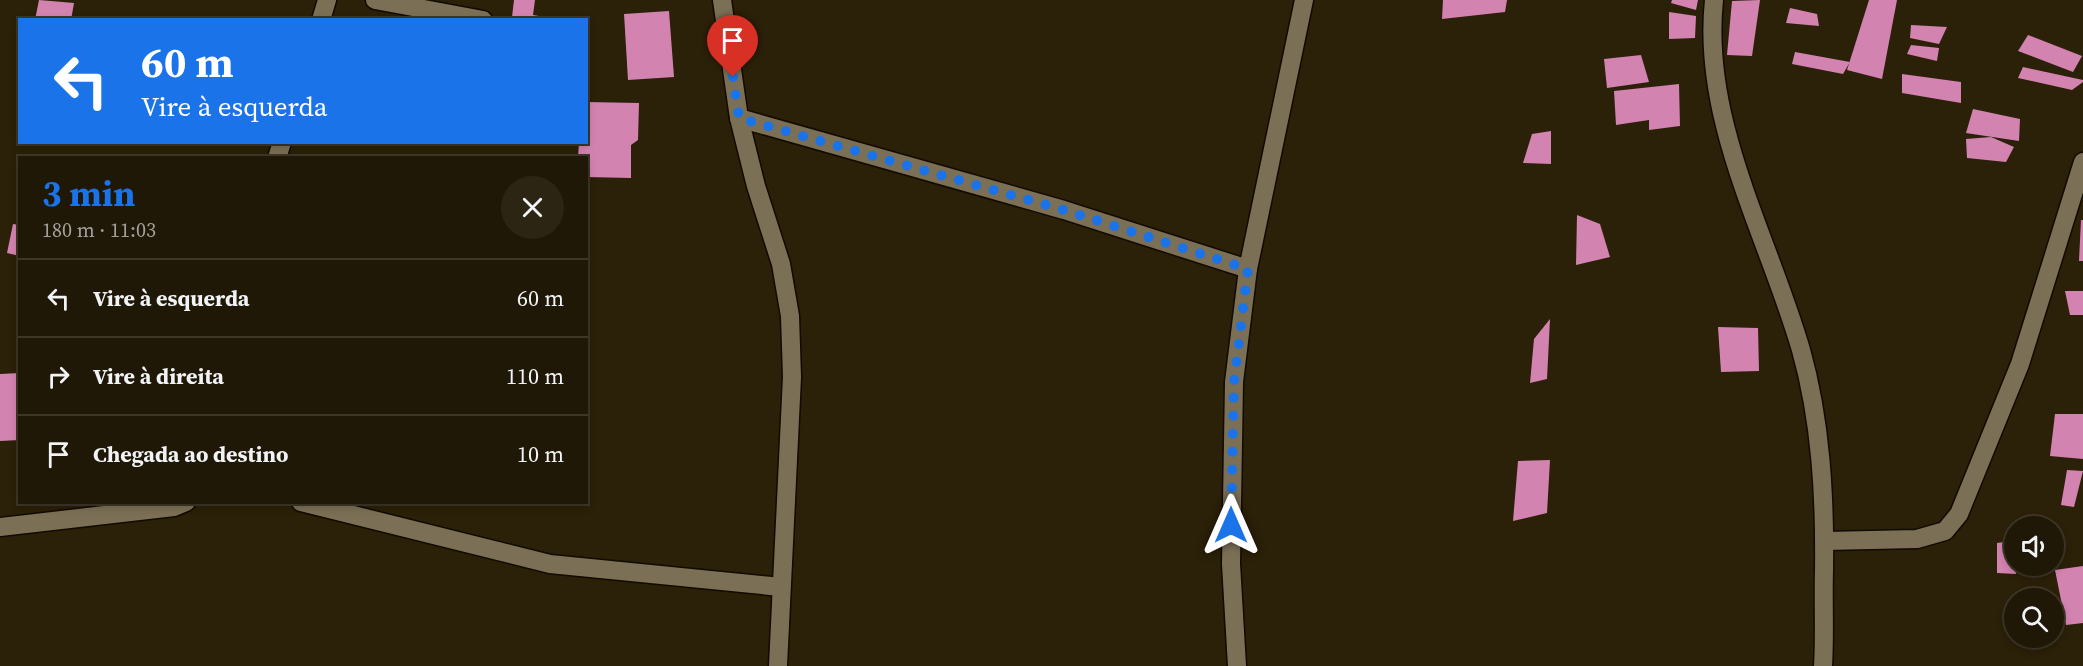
<!DOCTYPE html>
<html lang="pt">
<meta charset="utf-8">
<style>
body{margin:0;font-family:"Source Serif 4",serif;background:#2d2514;color:#f1f3f6;height:100vh;display:flex;flex-direction:column;font-size:22px;white-space:nowrap}
*{box-sizing:border-box;margin:0}
p{font-size:20px;color:#a2a09b}
.icon{flex:none;width:33px;height:33px;fill:none;stroke:currentColor;stroke-width:2;stroke-linecap:round;stroke-linejoin:round}
.map{position:relative;flex:1;overflow:hidden}
.side{position:absolute;left:18px;top:156px;width:570px;height:348px;display:flex;flex-direction:column;background:#201806;border-radius:0px;box-shadow:0 3px 9px #0003,0 0 0 2px #3d3728}
.side>*{flex:none}
.top-card{position:absolute;left:18px;top:18px;width:570px;height:126px;border-radius:0px;box-shadow:0 3px 9px #0003,0 0 0 2px #3d3728;background:#1a73e8;color:#fff;overflow:hidden}
.buttons{position:absolute;left:2004px;top:516px;display:grid;gap:12px}
.buttons a{display:grid;place-items:center;width:60px;height:60px;border-radius:50%;background:#201806;box-shadow:0 3px 9px #0003,0 0 0 2px #3d3728;font-size:30px}
.pin{position:absolute;display:grid;place-items:center;width:51px;height:51px;color:#fff;margin:-62px -26px;border-radius:50% 50% 50% 0;rotate:-45deg;box-shadow:0 0 6px #0007}
.pin .icon{rotate:45deg}
.me{position:absolute;width:66px;margin:-33px;rotate:0deg;stroke-linejoin:round;filter:drop-shadow(0 0 4px #0008)}
.turn{display:flex;align-items:center;gap:21px;height:126px;padding:0 24px;font-size:27px}
.turn .icon{width:78px;height:78px;stroke-width:2.5}
.turn b{display:block;font-size:42px;line-height:51px}
.round{display:grid;place-items:center;flex:none;width:63px;height:63px;border-radius:32px;background:#2d2514}
.head{display:flex;align-items:center;justify-content:space-between;height:102px;padding:0 24px}
h1{font-size:36px;font-weight:700;line-height:45px;color:#1a73e8}
ul{padding:0;list-style:none}
li{display:flex;align-items:center;gap:18px;height:78px;padding:0 24px;border-top:2px solid #3d3728}
li div{flex:1}
li b{display:block;font-size:22px}
li em{font-style:normal}
.map>svg:first-child{display:block}
</style>
<div class="map">
<svg width="2083" height="666" viewBox="0 0 2083 666">
<rect width="100%" height="100%" fill="#2b2008"/>
<g fill="#d383b0">
<polygon points="39,0 74,3 71,20 35,20"/>
<polygon points="514,0 535,0 533,15 563,20 512,17"/>
<polygon points="1443,0 1507,0 1505,12 1442,19"/>
<polygon points="1672,0 1698,0 1696,10 1671,3"/>
<polygon points="1760,0 1752,56 1727,55 1732,1"/>
<polygon points="1869,0 1897,0 1882,79 1847,70"/>
<polygon points="1790,8 1817,14 1819,26 1786,23"/>
<polygon points="669,11 674,77 628,80 624,14"/>
<polygon points="1669,12 1696,16 1695,38 1669,39"/>
<polygon points="1911,25 1947,27 1939,44 1910,38"/>
<polygon points="2028,35 2082,56 2073,72 2018,51"/>
<polygon points="1911,45 1939,48 1937,61 1907,54"/>
<polygon points="1795,52 1850,62 1843,74 1792,64"/>
<polygon points="1641,55 1649,82 1607,88 1604,59"/>
<polygon points="2023,67 2083,80 2083,82 2072,90 2018,78"/>
<polygon points="1902,74 1961,82 1961,103 1902,93"/>
<polygon points="1679,84 1680,126 1649,130 1649,120 1616,125 1614,91"/>
<polygon points="586,102 639,103 638,140 631,145 631,178 586,177 586,158 578,158 579,142 586,142"/>
<polygon points="1973,109 2020,119 2019,141 1966,133"/>
<polygon points="1551,131 1551,164 1523,163 1532,134"/>
<polygon points="1991,137 2014,147 2006,162 1967,158 1966,139"/>
<polygon points="1577,215 1600,224 1610,257 1576,265"/>
<polygon points="2081,220 2083,220 2083,261 2079,261"/>
<polygon points="13,224 20,225 20,256 7,253"/>
<polygon points="2065,291 2083,291 2083,315 2070,315"/>
<polygon points="1550,319 1547,379 1530,383 1534,339"/>
<polygon points="1718,327 1758,328 1759,371 1721,372"/>
<polygon points="20,373 20,440 0,441 0,374"/>
<polygon points="2055,414 2083,414 2083,459 2050,456"/>
<polygon points="1550,460 1547,513 1513,521 1518,461"/>
<polygon points="2067,470 2083,471 2074,507 2061,505"/>
<polygon points="2011,541 2016,574 1997,573 1997,543"/>
<polygon points="2083,566 2083,623 2066,625 2055,570"/>
</g>
<g fill="none" stroke-linecap="round" stroke-linejoin="round">
<g stroke="#130a00" stroke-width="21">
<g id="street">
<polyline points="375,0 483,20"/>
<polyline points="722,0 739,118 756,186 781,264 790,316 792,377 778,666"/>
<path d="M 1714,0 C 1701,121 1768,236 1801,350 C 1821,421 1825,497 1824,571 C 1823,602 1825,634 1823,666"/>
<polyline points="321,20 327,0"/>
<polyline points="739,118 1064,210 1248,269"/>
<polyline points="277,158 282,142"/>
<polyline points="301,502 550,564 781,587"/>
<polyline points="0,527 174,507 186,502"/>
<polyline points="1825,541 1917,539 1945,531 1959,514 2020,364 2083,162"/>
<polyline points="1237,666 1231,564 1234,382 1248,269 1304,0"/>
</g>
</g>
<use href="#street" stroke="#7b6f55" stroke-width="18"/>
</g>
<g fill="none" stroke-linecap="round" stroke-linejoin="round">
<polyline stroke="#1a73e8" stroke-width="10" stroke-dasharray="0 18" points="733,77 739,118 1064,210 1248,269 1234,382 1231,525"/>
</g>
</svg>
<div class="buttons">
<a><svg class="icon" aria-label="sound" viewBox="0 0 24 24"><path d="M4 9h4l5-4v14l-5-4H4zM17 9q2 3 0 6"/></svg></a>
<a><svg class="icon" aria-label="search" viewBox="0 0 24 24"><circle cx="10" cy="10" r="6"/><path d="M15 15l6 6"/></svg></a>
</div>
<div class="pin" style="left:733px;top:77px;background:#d93025"><svg class="icon" aria-label="arrive" viewBox="0 0 24 24"><path d="M6 21V4h12l-3 4 3 4H6"/></svg></div>
<svg class="me" style="left:1231px;top:525px" viewBox="-20 -20 40 40"><path d="M0-17L14 15 0 8-14 15z" fill="#1a73e8" stroke="#fff" stroke-width="4"/></svg>
<div class="top-card">
<div class="turn"><svg class="icon" aria-label="left" viewBox="0 0 24 24"><path d="M17 20v-9H6M10 6l-5 5 5 5"/></svg><div><b>60 m</b>Vire à esquerda</div></div>
</div>
<section class="side">
<div class="head"><div><h1>3 min</h1><p>180 m · 11:03</p></div><a class="round"><svg class="icon" aria-label="close" viewBox="0 0 24 24"><path d="M6 6l12 12M18 6L6 18"/></svg></a></div>
<ul>
<li><svg class="icon" aria-label="left" viewBox="0 0 24 24"><path d="M17 20v-9H6M10 6l-5 5 5 5"/></svg><div><b>Vire à esquerda</b></div><em>60 m</em></li>
<li><svg class="icon" aria-label="right" viewBox="0 0 24 24"><path d="M7 20v-9h11M14 6l5 5-5 5"/></svg><div><b>Vire à direita</b></div><em>110 m</em></li>
<li><svg class="icon" aria-label="arrive" viewBox="0 0 24 24"><path d="M6 21V4h12l-3 4 3 4H6"/></svg><div><b>Chegada ao destino</b></div><em>10 m</em></li>
</ul>
</section>
</div>
